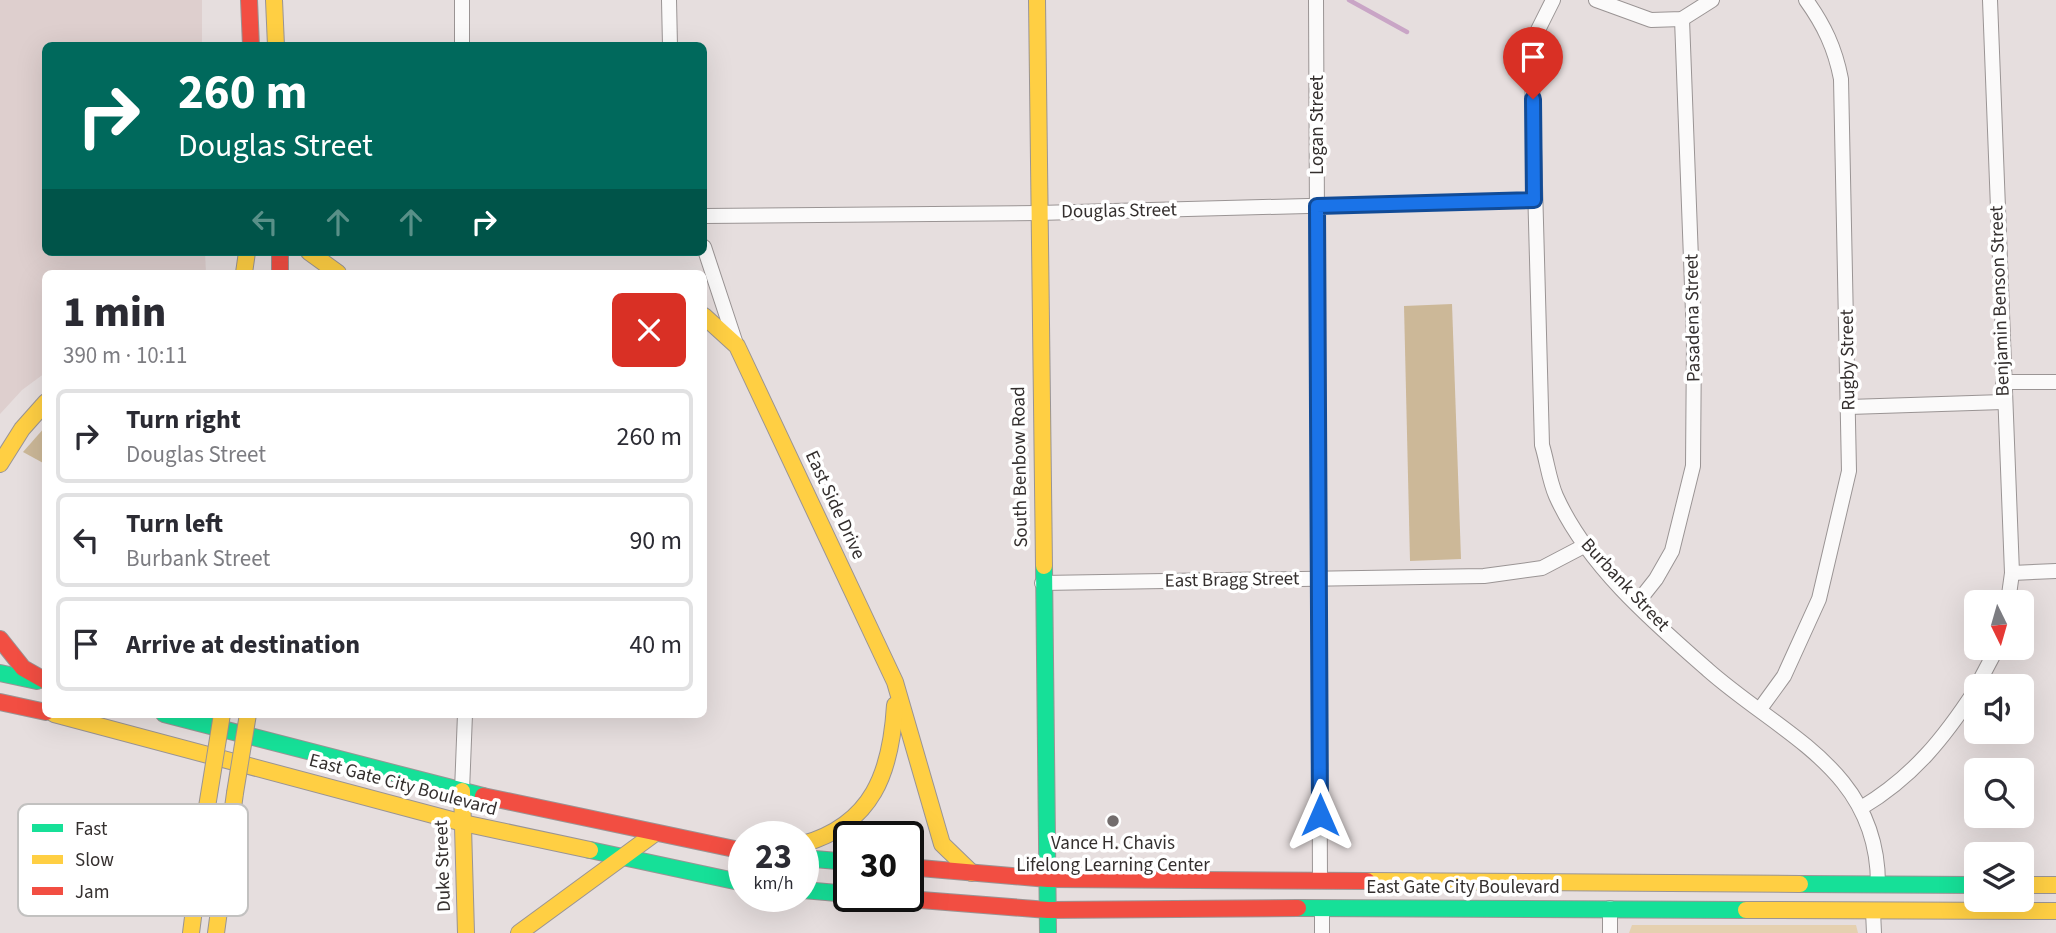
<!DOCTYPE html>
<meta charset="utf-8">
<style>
body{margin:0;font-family:"Source Sans 3",sans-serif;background:#f7f7f7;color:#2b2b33;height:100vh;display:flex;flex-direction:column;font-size:26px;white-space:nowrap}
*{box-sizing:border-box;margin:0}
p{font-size:23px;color:#7c7c81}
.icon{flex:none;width:38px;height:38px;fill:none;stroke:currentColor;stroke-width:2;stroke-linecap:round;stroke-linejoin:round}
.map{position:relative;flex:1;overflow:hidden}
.side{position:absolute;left:42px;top:270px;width:665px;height:448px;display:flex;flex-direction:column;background:#fff;border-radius:10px;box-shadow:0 7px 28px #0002}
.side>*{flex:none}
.hud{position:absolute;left:42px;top:42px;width:665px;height:214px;border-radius:10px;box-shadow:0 7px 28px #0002;background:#00695c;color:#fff;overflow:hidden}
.needle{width:46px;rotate:175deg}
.tools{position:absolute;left:1964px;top:590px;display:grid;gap:14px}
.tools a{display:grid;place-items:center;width:70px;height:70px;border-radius:10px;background:#fff;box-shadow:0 7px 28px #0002;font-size:35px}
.speed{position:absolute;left:728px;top:821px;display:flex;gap:14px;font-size:35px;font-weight:700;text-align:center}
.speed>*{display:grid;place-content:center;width:91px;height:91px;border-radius:50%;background:#fff;box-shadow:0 7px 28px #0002;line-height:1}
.speed small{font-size:18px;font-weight:400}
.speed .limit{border:4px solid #111;border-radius:10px;background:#fff;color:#111}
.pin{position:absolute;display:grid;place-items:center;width:60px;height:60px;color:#fff;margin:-72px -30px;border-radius:50% 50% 50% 0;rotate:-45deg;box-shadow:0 0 7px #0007}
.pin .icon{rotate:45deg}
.me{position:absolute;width:77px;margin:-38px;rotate:0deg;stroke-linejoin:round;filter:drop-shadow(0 0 5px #0008)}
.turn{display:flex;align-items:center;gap:24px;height:147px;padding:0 21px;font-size:32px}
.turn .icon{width:91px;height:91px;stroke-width:2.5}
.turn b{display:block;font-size:49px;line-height:60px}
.lanes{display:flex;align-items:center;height:66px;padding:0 21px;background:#0003;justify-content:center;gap:35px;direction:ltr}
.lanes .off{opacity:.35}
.round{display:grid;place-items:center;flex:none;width:74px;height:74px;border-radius:10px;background:#f7f7f7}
.headline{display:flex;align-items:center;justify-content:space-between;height:119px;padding:0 21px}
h1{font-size:42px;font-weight:800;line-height:52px}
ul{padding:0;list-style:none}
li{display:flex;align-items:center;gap:21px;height:94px;margin:0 14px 10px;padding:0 7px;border:4px solid #e1e1e2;border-radius:10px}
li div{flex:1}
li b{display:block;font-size:26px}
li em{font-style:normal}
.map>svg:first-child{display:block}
</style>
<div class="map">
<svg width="2056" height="933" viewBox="0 0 2056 933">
<rect width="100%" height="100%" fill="#e6dede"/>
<polygon fill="#decfce" points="0,0 202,0 202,45 46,46 46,252 205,252 206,273 46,273 45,373 22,390 0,414"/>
<polygon fill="#e5d0b0" points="1632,925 1856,925 1858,933 1629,933"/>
<g fill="#ccb898">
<polygon points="1452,304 1461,559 1410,561 1404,306"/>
<polygon points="45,427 45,464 23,452"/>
</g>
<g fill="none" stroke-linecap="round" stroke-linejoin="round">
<polyline stroke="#c9a5c6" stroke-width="4.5" points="1349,0 1407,32"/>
<g stroke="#9a9494" stroke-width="16">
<g id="street">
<polyline points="462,0 462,46"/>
<polyline points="669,0 670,46"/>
<polyline points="1316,0 1320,880"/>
<path d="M 1553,0 L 1538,30 L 1532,74 L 1542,445 C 1547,461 1549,480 1556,496 C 1587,565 1652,621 1708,670 C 1783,736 1878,770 1878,884"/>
<polyline points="1596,0 1651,20 1682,19 1712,0"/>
<polyline points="1990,0 2012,573 2008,602"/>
<polyline points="704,216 1038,213 1534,200"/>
<polyline points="704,247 735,341"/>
<polyline points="2003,382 2056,382"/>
<polyline points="1849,407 2003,402"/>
<polyline points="2012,573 2056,571"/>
<polyline points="1042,583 1484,576 1542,568 1584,546"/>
<polyline points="1637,603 1656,579 1672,551 1693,466 1694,339 1682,19"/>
<polyline points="1977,686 1997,648"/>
<path d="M 1760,709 L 1784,676 L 1819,599 L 1849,471 L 1841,79 C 1835,48 1824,25 1806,0"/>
<polyline points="462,791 465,714"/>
<path d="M 1861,808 C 1913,777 1944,738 1976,689"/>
<polyline points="1322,908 1322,933"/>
<polyline points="1610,908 1610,933"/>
<polyline points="1873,911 1874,933"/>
</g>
</g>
<g stroke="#9a9494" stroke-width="18">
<g id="fast">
<polyline points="1044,566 1048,933"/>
<polyline points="0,673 37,681"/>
<polyline points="164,714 483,796"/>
<polyline points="590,850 744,883"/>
<polyline points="803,858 849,862"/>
<polyline points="1800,884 1976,885"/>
<polyline points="803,890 849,894"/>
<polyline points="1298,908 1746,910"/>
</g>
</g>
<g stroke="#9a9494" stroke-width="18">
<g id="slow">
<polyline points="274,0 276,46"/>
<polyline points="1037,0 1044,566"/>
<polyline points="309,252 338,273"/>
<polyline points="244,273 247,252"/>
<polyline points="704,316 737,346 895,682 942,844 972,873"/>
<polyline points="0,464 22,429 46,402"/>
<polyline points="54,714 463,823 590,850"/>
<polyline points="462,791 466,933"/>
<path d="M 803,844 C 873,824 891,772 895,705"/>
<polyline points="1367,881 1800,884"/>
<polyline points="2021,885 2056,885"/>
<polyline points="1746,910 2056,911"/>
<polyline points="191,933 207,807"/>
<polyline points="216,933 235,793"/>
<polyline points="519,933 654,834"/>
</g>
</g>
<g stroke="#9a9494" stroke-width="18">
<g id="jam">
<polyline points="249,0 251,46"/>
<polyline points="280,252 280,273"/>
<polyline points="0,639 23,668 46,681"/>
<polyline points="0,702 46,712"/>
<polyline points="483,796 744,851"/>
<polyline points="908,867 1048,879 1367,881"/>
<polyline points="870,896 1048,910 1298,908"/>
</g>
</g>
<use href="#street" stroke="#fbfafa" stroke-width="14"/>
<use href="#fast" stroke="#16e098" stroke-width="16"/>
<use href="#slow" stroke="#ffcf43" stroke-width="16"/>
<use href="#jam" stroke="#f24e42" stroke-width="16"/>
<g stroke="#9a9494" stroke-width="18" stroke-linecap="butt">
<g id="slow-bridge">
<polyline points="235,793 248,714"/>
<polyline points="207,807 222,714"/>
</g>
</g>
<use href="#slow-bridge" stroke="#ffcf43" stroke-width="16"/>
</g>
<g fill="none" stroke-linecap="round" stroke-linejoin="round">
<g stroke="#114b97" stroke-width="18">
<polyline id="route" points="1320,815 1317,206 1534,200 1533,99"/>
</g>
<use href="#route" stroke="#1a73e8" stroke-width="12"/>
</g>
<circle fill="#726c6c" stroke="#fff" stroke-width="2.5" cx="1113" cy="821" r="7"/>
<g text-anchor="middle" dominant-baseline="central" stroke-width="7" stroke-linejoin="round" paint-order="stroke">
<g font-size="19" fill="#342f2e" stroke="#fff">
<text transform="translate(1317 125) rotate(-90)">Logan Street</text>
<text transform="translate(1119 211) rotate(-1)">Douglas Street</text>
<text transform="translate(2000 301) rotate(-92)">Benjamin Benson Street</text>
<text transform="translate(1693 318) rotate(-91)">Pasadena Street</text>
<text transform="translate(1848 360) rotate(-91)">Rugby Street</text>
<text transform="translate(1020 467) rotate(-91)">South Benbow Road</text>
<text transform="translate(835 505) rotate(65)">East Side Drive</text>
<text transform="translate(1232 580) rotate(-1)">East Bragg Street</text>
<text transform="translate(1625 585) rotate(47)">Burbank Street</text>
<text transform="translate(403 785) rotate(15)">East Gate City Boulevard</text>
<text transform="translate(443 866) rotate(-92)">Duke Street</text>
<text x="1463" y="887">East Gate City Boulevard</text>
</g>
<g font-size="19" fill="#342f2e" stroke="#fff">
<text x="1113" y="843">Vance H. Chavis<tspan x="1113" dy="22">Lifelong Learning Center</tspan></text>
</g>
</g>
<rect x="18" y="804" width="230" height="112" rx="10" fill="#fff" stroke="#c2c1c0" stroke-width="2"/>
<rect x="32" y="824" width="31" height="8" fill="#16e098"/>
<rect x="32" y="855" width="31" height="9" fill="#ffcf43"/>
<rect x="32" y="887" width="31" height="8" fill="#f24e42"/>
<g font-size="19" fill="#342f2e">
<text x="75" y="835">Fast</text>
<text x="75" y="866">Slow</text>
<text x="75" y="898">Jam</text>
</g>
</svg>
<div class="tools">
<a><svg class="needle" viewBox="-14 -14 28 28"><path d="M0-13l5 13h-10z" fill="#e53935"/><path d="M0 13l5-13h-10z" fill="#7c7c81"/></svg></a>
<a><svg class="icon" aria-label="sound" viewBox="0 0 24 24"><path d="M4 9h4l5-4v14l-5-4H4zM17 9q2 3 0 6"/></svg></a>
<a><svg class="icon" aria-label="search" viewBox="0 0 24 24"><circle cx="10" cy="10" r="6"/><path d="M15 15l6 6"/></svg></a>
<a><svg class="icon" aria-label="layers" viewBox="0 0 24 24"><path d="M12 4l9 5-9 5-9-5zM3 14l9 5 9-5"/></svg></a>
</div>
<div class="speed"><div>23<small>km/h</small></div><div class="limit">30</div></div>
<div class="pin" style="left:1533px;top:99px;background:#d93025"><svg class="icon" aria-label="arrive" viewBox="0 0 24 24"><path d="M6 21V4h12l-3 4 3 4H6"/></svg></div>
<svg class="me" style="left:1320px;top:815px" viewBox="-20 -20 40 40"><path d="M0-17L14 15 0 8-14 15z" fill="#1a73e8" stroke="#fff" stroke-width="4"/></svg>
<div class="hud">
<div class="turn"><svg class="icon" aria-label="right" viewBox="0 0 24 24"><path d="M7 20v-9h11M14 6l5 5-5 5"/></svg><div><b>260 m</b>Douglas Street</div></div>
<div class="lanes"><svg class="icon off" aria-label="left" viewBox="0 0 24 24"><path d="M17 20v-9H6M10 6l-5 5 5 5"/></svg><svg class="icon off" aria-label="ahead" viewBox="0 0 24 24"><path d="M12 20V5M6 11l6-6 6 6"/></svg><svg class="icon off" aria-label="ahead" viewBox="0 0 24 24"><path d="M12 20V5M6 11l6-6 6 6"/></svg><svg class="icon" aria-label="right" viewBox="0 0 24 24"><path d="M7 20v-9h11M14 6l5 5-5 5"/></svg></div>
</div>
<section class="side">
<div class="headline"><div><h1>1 min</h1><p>390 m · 10:11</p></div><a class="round" style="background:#d93025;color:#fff"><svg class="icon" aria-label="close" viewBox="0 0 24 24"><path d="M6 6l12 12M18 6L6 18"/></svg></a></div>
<ul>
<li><svg class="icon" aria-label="right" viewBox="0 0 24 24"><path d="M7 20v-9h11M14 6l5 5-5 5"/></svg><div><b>Turn right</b><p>Douglas Street</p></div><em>260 m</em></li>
<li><svg class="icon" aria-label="left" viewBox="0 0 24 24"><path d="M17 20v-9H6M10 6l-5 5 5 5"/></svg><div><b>Turn left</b><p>Burbank Street</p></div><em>90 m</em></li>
<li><svg class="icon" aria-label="arrive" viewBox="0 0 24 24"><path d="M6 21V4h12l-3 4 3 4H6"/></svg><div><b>Arrive at destination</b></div><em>40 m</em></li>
</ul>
</section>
</div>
